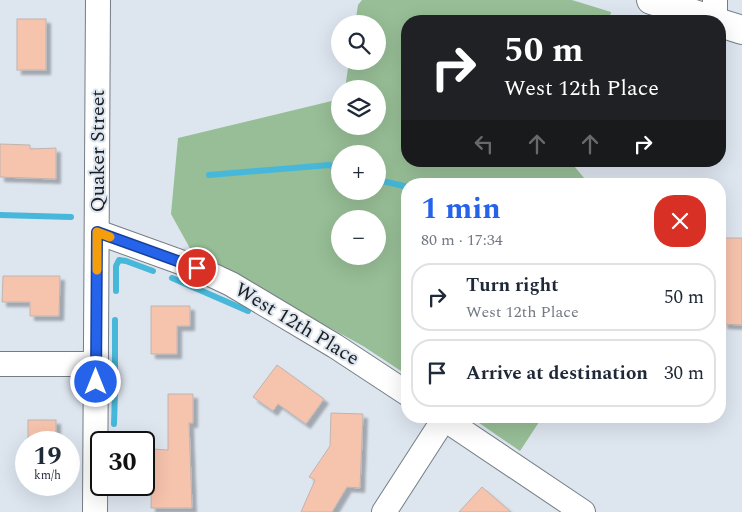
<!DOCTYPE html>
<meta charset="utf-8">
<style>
body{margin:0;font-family:Spectral,serif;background:#f2f2f3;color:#1f2937;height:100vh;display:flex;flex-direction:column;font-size:19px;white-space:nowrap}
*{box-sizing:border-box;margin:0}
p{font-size:16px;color:#747a83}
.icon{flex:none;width:28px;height:28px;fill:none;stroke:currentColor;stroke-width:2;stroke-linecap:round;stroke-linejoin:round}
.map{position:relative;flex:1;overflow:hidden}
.drawer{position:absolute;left:401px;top:178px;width:325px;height:245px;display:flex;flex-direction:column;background:#fff;border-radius:20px;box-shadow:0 5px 20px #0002}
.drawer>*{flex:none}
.top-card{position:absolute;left:401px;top:15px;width:325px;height:152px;border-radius:20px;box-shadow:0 5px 20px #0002;background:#202124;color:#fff;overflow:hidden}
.tools{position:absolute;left:331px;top:15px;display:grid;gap:10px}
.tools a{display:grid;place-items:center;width:55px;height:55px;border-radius:50%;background:#fff;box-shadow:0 5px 20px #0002;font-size:25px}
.speed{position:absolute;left:15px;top:431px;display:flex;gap:10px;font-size:25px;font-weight:700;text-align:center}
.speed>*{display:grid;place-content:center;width:65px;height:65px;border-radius:50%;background:#fff;box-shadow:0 5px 20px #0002;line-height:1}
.speed small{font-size:12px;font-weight:400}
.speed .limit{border:2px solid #111;border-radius:8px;background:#fff;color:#111}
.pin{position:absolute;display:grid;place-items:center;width:42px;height:42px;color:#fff;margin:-21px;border:2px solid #fff;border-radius:50%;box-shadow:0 1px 5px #0007}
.me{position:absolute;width:55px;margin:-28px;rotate:0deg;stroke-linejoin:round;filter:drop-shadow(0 0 4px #0008)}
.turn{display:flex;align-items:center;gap:18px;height:105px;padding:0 20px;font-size:22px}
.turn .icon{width:65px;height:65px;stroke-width:2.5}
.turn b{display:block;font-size:35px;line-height:42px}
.lanes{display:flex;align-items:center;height:48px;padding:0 20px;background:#0003;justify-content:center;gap:25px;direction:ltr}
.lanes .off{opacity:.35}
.round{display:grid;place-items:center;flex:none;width:52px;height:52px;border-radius:20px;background:#f2f2f3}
.overview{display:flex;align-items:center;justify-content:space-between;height:85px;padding:0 20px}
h1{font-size:30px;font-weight:700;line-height:38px;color:#2563eb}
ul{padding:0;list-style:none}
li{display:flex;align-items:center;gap:15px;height:68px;margin:0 10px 8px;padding:0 10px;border:2px solid #e0e1e3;border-radius:20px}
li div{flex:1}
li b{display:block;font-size:19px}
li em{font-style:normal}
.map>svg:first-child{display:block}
</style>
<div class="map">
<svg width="742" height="512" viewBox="0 0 742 512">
<defs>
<filter id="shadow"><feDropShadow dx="4.5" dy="4.5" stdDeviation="1" flood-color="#0004"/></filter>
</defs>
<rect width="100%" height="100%" fill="#dde5ef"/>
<g fill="#97be96" fill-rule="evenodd">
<path d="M 362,0 L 572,0 L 611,12 L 609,21 L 408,21 L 408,161 L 570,161 L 589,184 L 408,184 L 407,375 L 363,346 L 192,252 L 171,214 L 178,138 L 340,99 L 340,126 L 378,126 L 378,89 L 345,89 L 349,61 L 378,61 L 378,24 L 355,24 L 358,5 ZM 340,154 L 378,154 L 378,191 L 340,191 ZM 340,219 L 378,219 L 378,256 L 340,256 Z"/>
<polygon points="469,416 543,416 520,451"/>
</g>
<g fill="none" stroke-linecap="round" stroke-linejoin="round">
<g stroke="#47b8d9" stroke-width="6">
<polyline points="209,175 329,165 340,168"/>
<polyline points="378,180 408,187"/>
<polyline points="0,215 71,217"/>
<polyline points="172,278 248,311"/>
<polyline points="116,291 116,266 119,260 126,261 153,271"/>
<polyline points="115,320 115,373"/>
<polyline points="114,424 115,392"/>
</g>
</g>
<g fill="#f6c3ad" stroke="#c0b4af" filter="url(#shadow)">
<rect x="17" y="19" width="29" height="51"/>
<polygon points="0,144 30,145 30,149 56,148 56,179 0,177"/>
<polygon points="725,238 742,238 742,325 723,324"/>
<polygon points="3,276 60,276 59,316 30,316 30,302 2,302"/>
<polygon points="151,306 190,306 190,326 177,326 177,354 151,354"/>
<polygon points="277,365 324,399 306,424 278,404 273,411 253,397"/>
<polygon points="168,394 193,394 193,423 189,423 192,508 151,508 152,449 168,450"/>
<polygon points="331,413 363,414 360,488 347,487 332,512 301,512 315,480 309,477 330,446"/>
<rect x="28" y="420" width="28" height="22"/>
<polygon points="482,487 511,512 459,512"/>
</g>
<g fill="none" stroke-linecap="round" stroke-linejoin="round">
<g stroke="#757d85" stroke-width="26">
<g id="street">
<polyline points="715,0 715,21"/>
<polyline points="97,232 197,268 231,284 335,346 408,394"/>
<polyline points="0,364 96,364"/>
<polyline points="440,416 583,512"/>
<polyline points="95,512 98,0"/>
<polyline points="384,512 444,419"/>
</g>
</g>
<g stroke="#757d85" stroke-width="30">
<g id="secondary">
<polyline points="651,0 716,21"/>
<polyline points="720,23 742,30"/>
</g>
</g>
<use href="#street" stroke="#fff" stroke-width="24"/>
<use href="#secondary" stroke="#fff" stroke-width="28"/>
</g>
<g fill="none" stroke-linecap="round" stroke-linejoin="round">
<g stroke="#184099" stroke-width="12">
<polyline id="route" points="96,382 97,232 197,268"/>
</g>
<use href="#route" stroke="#2563eb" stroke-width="9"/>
<polyline stroke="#f59e0b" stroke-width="9" points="97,270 97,232 110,237"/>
</g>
<g text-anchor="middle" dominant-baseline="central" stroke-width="4" stroke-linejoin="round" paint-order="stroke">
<g font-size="20" fill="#1b1e21" stroke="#dde5ef">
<text transform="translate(98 151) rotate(-90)">Quaker Street</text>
<text transform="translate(297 324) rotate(31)">West 12th Place</text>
</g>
</g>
</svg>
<div class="tools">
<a><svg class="icon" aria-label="search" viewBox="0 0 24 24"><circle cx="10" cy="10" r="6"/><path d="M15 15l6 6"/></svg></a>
<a><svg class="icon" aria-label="layers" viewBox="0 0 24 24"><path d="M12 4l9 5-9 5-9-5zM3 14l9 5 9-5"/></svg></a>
<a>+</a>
<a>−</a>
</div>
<div class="speed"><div>19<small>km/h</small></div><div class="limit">30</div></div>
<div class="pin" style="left:197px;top:268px;background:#d93025"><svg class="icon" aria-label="arrive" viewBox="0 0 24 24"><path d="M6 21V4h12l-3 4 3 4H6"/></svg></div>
<svg class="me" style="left:96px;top:382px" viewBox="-20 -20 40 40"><circle r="17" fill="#2563eb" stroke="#fff" stroke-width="3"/><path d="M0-11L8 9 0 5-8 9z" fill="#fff"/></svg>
<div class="top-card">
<div class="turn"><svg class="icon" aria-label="right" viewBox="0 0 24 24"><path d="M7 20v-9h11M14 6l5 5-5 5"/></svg><div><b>50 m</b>West 12th Place</div></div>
<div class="lanes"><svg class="icon off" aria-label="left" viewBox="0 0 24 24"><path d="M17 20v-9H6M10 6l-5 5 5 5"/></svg><svg class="icon off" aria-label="ahead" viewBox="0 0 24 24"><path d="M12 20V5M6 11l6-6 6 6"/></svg><svg class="icon off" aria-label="ahead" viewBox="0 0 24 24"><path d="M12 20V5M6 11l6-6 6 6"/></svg><svg class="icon" aria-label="right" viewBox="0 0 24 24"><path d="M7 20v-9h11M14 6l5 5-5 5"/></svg></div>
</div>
<section class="drawer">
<div class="overview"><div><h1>1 min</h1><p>80 m · 17:34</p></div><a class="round" style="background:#d93025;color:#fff"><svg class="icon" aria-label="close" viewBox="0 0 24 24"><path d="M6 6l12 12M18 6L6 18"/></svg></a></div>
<ul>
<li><svg class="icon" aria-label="right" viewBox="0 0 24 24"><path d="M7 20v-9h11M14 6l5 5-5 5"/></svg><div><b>Turn right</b><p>West 12th Place</p></div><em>50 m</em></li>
<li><svg class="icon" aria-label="arrive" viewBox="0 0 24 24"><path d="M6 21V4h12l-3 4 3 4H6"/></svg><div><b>Arrive at destination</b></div><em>30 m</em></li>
</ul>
</section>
</div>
